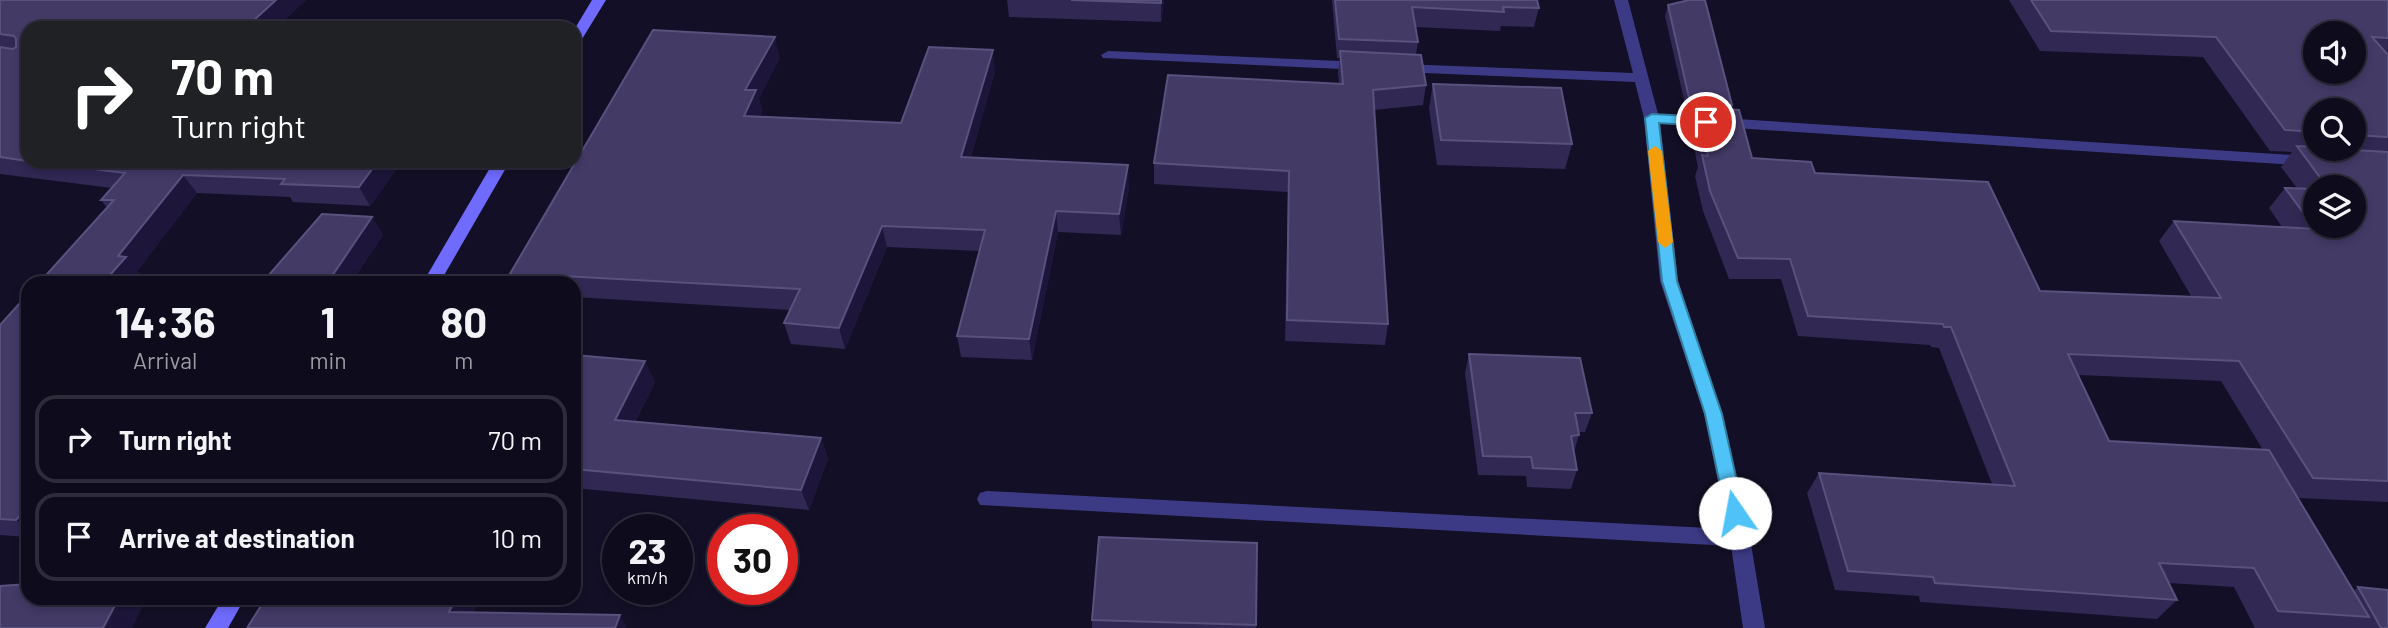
<!DOCTYPE html>
<style>
body{margin:0;font-family:Barlow,sans-serif;background:#1c1929;color:#f1f3f6;height:100vh;display:flex;flex-direction:column;font-size:26px;white-space:nowrap}
*{box-sizing:border-box;margin:0}
p{font-size:23px;color:#9b9ba3}
.icon{flex:none;width:38px;height:38px;fill:none;stroke:currentColor;stroke-width:2;stroke-linecap:round;stroke-linejoin:round}
.map{position:relative;flex:1;overflow:hidden}
.drawer{position:absolute;left:21px;top:276px;width:560px;height:329px;display:flex;flex-direction:column;background:#0e0b1c;border-radius:21px;box-shadow:0 4px 10px #0003,0 0 0 2px #2e2b3b}
.drawer>*{flex:none}
.hud{position:absolute;left:21px;top:21px;width:560px;height:147px;border-radius:21px;box-shadow:0 4px 10px #0003,0 0 0 2px #2e2b3b;background:#202124;color:#fff;overflow:hidden}
.buttons{position:absolute;left:2303px;top:21px;display:grid;gap:14px}
.buttons a{display:grid;place-items:center;width:63px;height:63px;border-radius:50%;background:#0e0b1c;box-shadow:0 4px 10px #0003,0 0 0 2px #2e2b3b;font-size:35px}
.speed{position:absolute;left:602px;top:514px;display:flex;gap:14px;font-size:35px;font-weight:700;text-align:center}
.speed>*{display:grid;place-content:center;width:91px;height:91px;border-radius:50%;background:#0e0b1c;box-shadow:0 4px 10px #0003,0 0 0 2px #2e2b3b;line-height:1}
.speed small{font-size:18px;font-weight:400}
.speed .limit{border:10px solid #d22;background:#fff;color:#111}
.pin{position:absolute;display:grid;place-items:center;width:60px;height:60px;color:#fff;margin:-30px;border:4px solid #fff;border-radius:50%;box-shadow:0 2px 7px #0007}
.me{position:absolute;width:77px;margin:-38px;rotate:348deg;stroke-linejoin:round;filter:drop-shadow(0 0 5px #0008)}
.turn{display:flex;align-items:center;gap:24px;height:147px;padding:0 35px;font-size:32px}
.turn .icon{width:91px;height:91px;stroke-width:2.5}
.turn b{display:block;font-size:49px;line-height:60px}
.eta{display:flex;justify-content:space-evenly;align-items:center;height:119px;text-align:center}
.eta b{font-size:42px;font-weight:700;line-height:49px}
ul{padding:0;list-style:none}
li{display:flex;align-items:center;gap:21px;height:88px;margin:0 14px 10px;padding:0 21px;border:4px solid #2e2b3b;border-radius:21px}
li div{flex:1}
li b{display:block;font-size:26px}
li em{font-style:normal}
.map>svg:first-child{display:block}
</style>
<div class="map">
<svg width="2388" height="628" viewBox="0 0 2388 628">
<rect width="100%" height="100%" fill="#130f26"/>
<g fill="none" stroke-linecap="round" stroke-linejoin="round">
<g fill="#3d3a85" fill-rule="evenodd">
<polygon points="1614,0 1628,0 1658,114 2309,156 2317,161 2309,166 1660,123 1678,281 1722,413 1750,538 1765,628 1743,628 1731,546 980,505 977,499 980,493 987,491 1728,529 1704,413 1660,281 1644,118 1635,82 1401,72 1394,68 1401,64 1633,73"/>
<polygon points="1108,51 1363,62 1370,66 1363,70 1103,58 1101,55"/>
</g>
<g fill="#6f6bff" fill-rule="evenodd">
<polygon points="592,0 606,0 579,44 574,45 574,30"/>
<polygon points="494,161 510,161 439,284 422,284"/>
<polygon points="223,598 245,598 228,628 205,628"/>
</g>
</g>
<g fill="#312854" fill-rule="evenodd">
<polygon points="0,0 306,0 276,28 28,28 28,161 402,161 370,206 293,202 290,197 197,193 137,271 141,275 134,284 38,284 107,208 101,200 112,188 0,174"/>
<polygon points="1007,0 1164,0 1161,22 1009,17"/>
<polygon points="1332,0 1537,0 1539,8 1534,27 1501,26 1500,31 1415,27 1418,42 1416,54 1426,85 1423,105 1374,110 1388,324 1385,345 1285,341 1288,192 1154,184 1154,163 1339,84 1338,72 1340,58 1337,58"/>
<path d="M 2009,0 L 2388,0 L 2388,502 L 2298,498 L 2354,591 L 2358,587 L 2388,628 L 2255,628 L 2234,587 L 2169,583 L 2177,600 L 2157,619 L 1920,602 L 1919,596 L 1835,590 L 1807,493 L 1819,473 L 1992,484 L 1939,348 L 1931,347 L 1930,345 L 1798,336 L 1781,279 L 1729,279 L 1703,211 L 1695,176 L 1698,167 L 1690,128 L 1695,114 L 1687,113 L 1665,16 L 1668,5 L 1732,105 L 1730,109 L 1752,158 L 1815,173 L 2040,291 L 2191,296 L 2159,241 L 2174,221 L 2282,227 L 2269,208 L 2285,188 L 2297,188 L 2281,167 L 2292,152 L 2270,151 L 2203,57 L 2040,51 ZM 2315,110 L 2354,110 L 2354,149 L 2315,149 ZM 2315,187 L 2354,187 L 2315,226 ZM 2078,375 L 2221,381 L 2263,450 L 2109,441 Z"/>
<polygon points="780,58 759,98 762,111 760,117 901,123 995,71 971,157 1129,187 1121,235 1058,232 1032,360 961,357 957,336 980,251 887,247 845,349 791,344 784,323 790,310 574,297 574,284 504,284"/>
<polygon points="1433,84 1572,144 1565,169 1437,165 1429,108"/>
<polygon points="372,217 383,235 350,284 273,284 268,276"/>
<polygon points="28,294 28,537 0,535 0,325"/>
<polygon points="1469,354 1592,413 1585,432 1579,432 1579,435 1574,452 1577,470 1571,489 1527,487 1526,476 1478,475 1465,373"/>
<polygon points="574,355 655,382 635,422 821,438 828,459 809,510 574,488"/>
<polygon points="1257,543 1256,628 1092,628 1092,620"/>
</g>
<g fill="#1d163a">
<polygon points="276,0 306,0 276,28 255,28 252,22"/>
<polygon points="1161,0 1164,0 1161,22"/>
<polygon points="238,21 243,28 230,28"/>
<polygon points="775,37 780,58 759,98 762,111 750,137 744,116 745,90"/>
<polygon points="993,50 995,71 965,178 961,157"/>
<polygon points="378,161 402,161 370,206 359,187"/>
<polygon points="1128,165 1129,187 1121,235 1119,214"/>
<polygon points="183,175 197,193 137,271 141,275 134,284 102,284 118,256"/>
<polygon points="1056,211 1058,232 1032,360 1029,339"/>
<polygon points="372,217 383,235 350,284 337,284 332,276"/>
<polygon points="882,226 887,247 845,349 839,328"/>
<polygon points="563,276 567,284 559,284"/>
<polygon points="645,361 655,382 625,441 615,420"/>
<polygon points="821,438 828,459 809,510 801,490"/>
<polygon points="28,506 28,531 16,520"/>
<polygon points="119,598 147,598 132,628 103,628"/>
<polygon points="456,598 481,598 466,628 449,612"/>
<polygon points="620,615 627,628 615,628"/>
</g>
<g fill="#433a66" stroke="#5a527e" stroke-width="2" fill-rule="evenodd">
<polygon points="0,0 276,0 252,22 238,21 230,28 28,28 28,161 0,157 0,47 13,49 16,47 16,39 14,36 0,34"/>
<polygon points="1071,0 1161,0 1161,3"/>
<polygon points="1335,0 1537,0 1539,8 1503,7 1504,12 1412,7 1418,42 1339,39"/>
<polygon points="1689,0 1705,0 1732,105 1690,102 1668,5"/>
<path d="M 2031,0 L 2388,0 L 2388,38 L 2372,37 L 2388,55 L 2388,137 L 2354,135 L 2354,110 L 2315,110 L 2315,132 L 2285,130 L 2216,37 L 2051,31 ZM 2315,33 L 2354,33 L 2354,72 L 2315,72 Z"/>
<polygon points="653,30 775,37 745,90 756,90 744,116 901,123 929,47 993,50 961,157 1128,165 1119,214 1056,211 1029,339 957,336 985,230 882,226 839,328 784,323 800,289 563,276 559,284 504,284"/>
<polygon points="1340,51 1421,55 1426,85 1373,90 1388,324 1287,320 1289,171 1154,163 1168,75 1343,84"/>
<polygon points="1433,84 1561,88 1572,144 1441,140"/>
<polygon points="1697,107 1739,110 1752,158 1811,162 1815,173 1988,182 2040,291 2221,298 2174,221 2315,229 2285,188 2315,189 2315,226 2354,226 2354,187 2327,187 2297,146 2315,147 2315,149 2337,149 2388,152 2388,481 2313,478 2239,361 2068,354 2109,441 2269,450 2369,617 2278,611 2254,568 2159,563 2177,600 1935,583 1933,577 1848,571 1819,473 2015,486 1951,327 1944,327 1943,324 1808,316 1790,259 1738,258 1710,191 1702,155 1708,156"/>
<polygon points="30,161 378,161 359,187 281,184 285,179 183,175 118,256 126,257 102,284 38,284 114,200 101,200 125,173"/>
<polygon points="322,214 372,217 332,276 268,276"/>
<polygon points="28,294 28,506 16,520 0,519 0,325"/>
<polygon points="1469,354 1580,358 1592,413 1575,413 1579,435 1571,436 1577,470 1533,468 1531,457 1483,456"/>
<polygon points="574,355 645,361 615,420 821,438 801,490 574,469"/>
<polygon points="1099,537 1257,543 1256,625 1092,620"/>
<polygon points="28,584 28,598 119,598 103,628 0,628 0,586"/>
<polygon points="2358,587 2388,590 2388,628 2381,628"/>
<polygon points="266,598 456,598 449,612 620,615 615,628 247,628"/>
</g>
<polygon fill="#4fc3f7" stroke="#337fa1" stroke-width="2" points="1652,114 1706,117 1713,122 1706,126 1659,123 1677,281 1722,414 1744,513 1741,518 1735,521 1729,518 1726,513 1705,414 1662,281 1645,118"/>
<polygon fill="#f59e0b" points="1655,146 1662,151 1673,242 1665,248 1658,242 1648,151"/>
</svg>
<div class="buttons">
<a><svg class="icon" aria-label="sound" viewBox="0 0 24 24"><path d="M4 9h4l5-4v14l-5-4H4zM17 9q2 3 0 6"/></svg></a>
<a><svg class="icon" aria-label="search" viewBox="0 0 24 24"><circle cx="10" cy="10" r="6"/><path d="M15 15l6 6"/></svg></a>
<a><svg class="icon" aria-label="layers" viewBox="0 0 24 24"><path d="M12 4l9 5-9 5-9-5zM3 14l9 5 9-5"/></svg></a>
</div>
<div class="speed"><div>23<small>km/h</small></div><div class="limit">30</div></div>
<div class="pin" style="left:1706px;top:122px;background:#d93025"><svg class="icon" aria-label="arrive" viewBox="0 0 24 24"><path d="M6 21V4h12l-3 4 3 4H6"/></svg></div>
<svg class="me" style="left:1735px;top:513px" viewBox="-20 -20 40 40"><circle r="19" fill="#fff"/><path d="M0-13L10 11 0 6-10 11z" fill="#4fc3f7"/></svg>
<div class="hud">
<div class="turn"><svg class="icon" aria-label="right" viewBox="0 0 24 24"><path d="M7 20v-9h11M14 6l5 5-5 5"/></svg><div><b>70 m</b>Turn right</div></div>
</div>
<section class="drawer">
<div class="eta">
<div><b>14:36</b><p>Arrival</p></div>
<div><b>1</b><p>min</p></div>
<div><b>80</b><p>m</p></div>
</div>
<ul>
<li><svg class="icon" aria-label="right" viewBox="0 0 24 24"><path d="M7 20v-9h11M14 6l5 5-5 5"/></svg><div><b>Turn right</b></div><em>70 m</em></li>
<li><svg class="icon" aria-label="arrive" viewBox="0 0 24 24"><path d="M6 21V4h12l-3 4 3 4H6"/></svg><div><b>Arrive at destination</b></div><em>10 m</em></li>
</ul>
</section>
</div>
